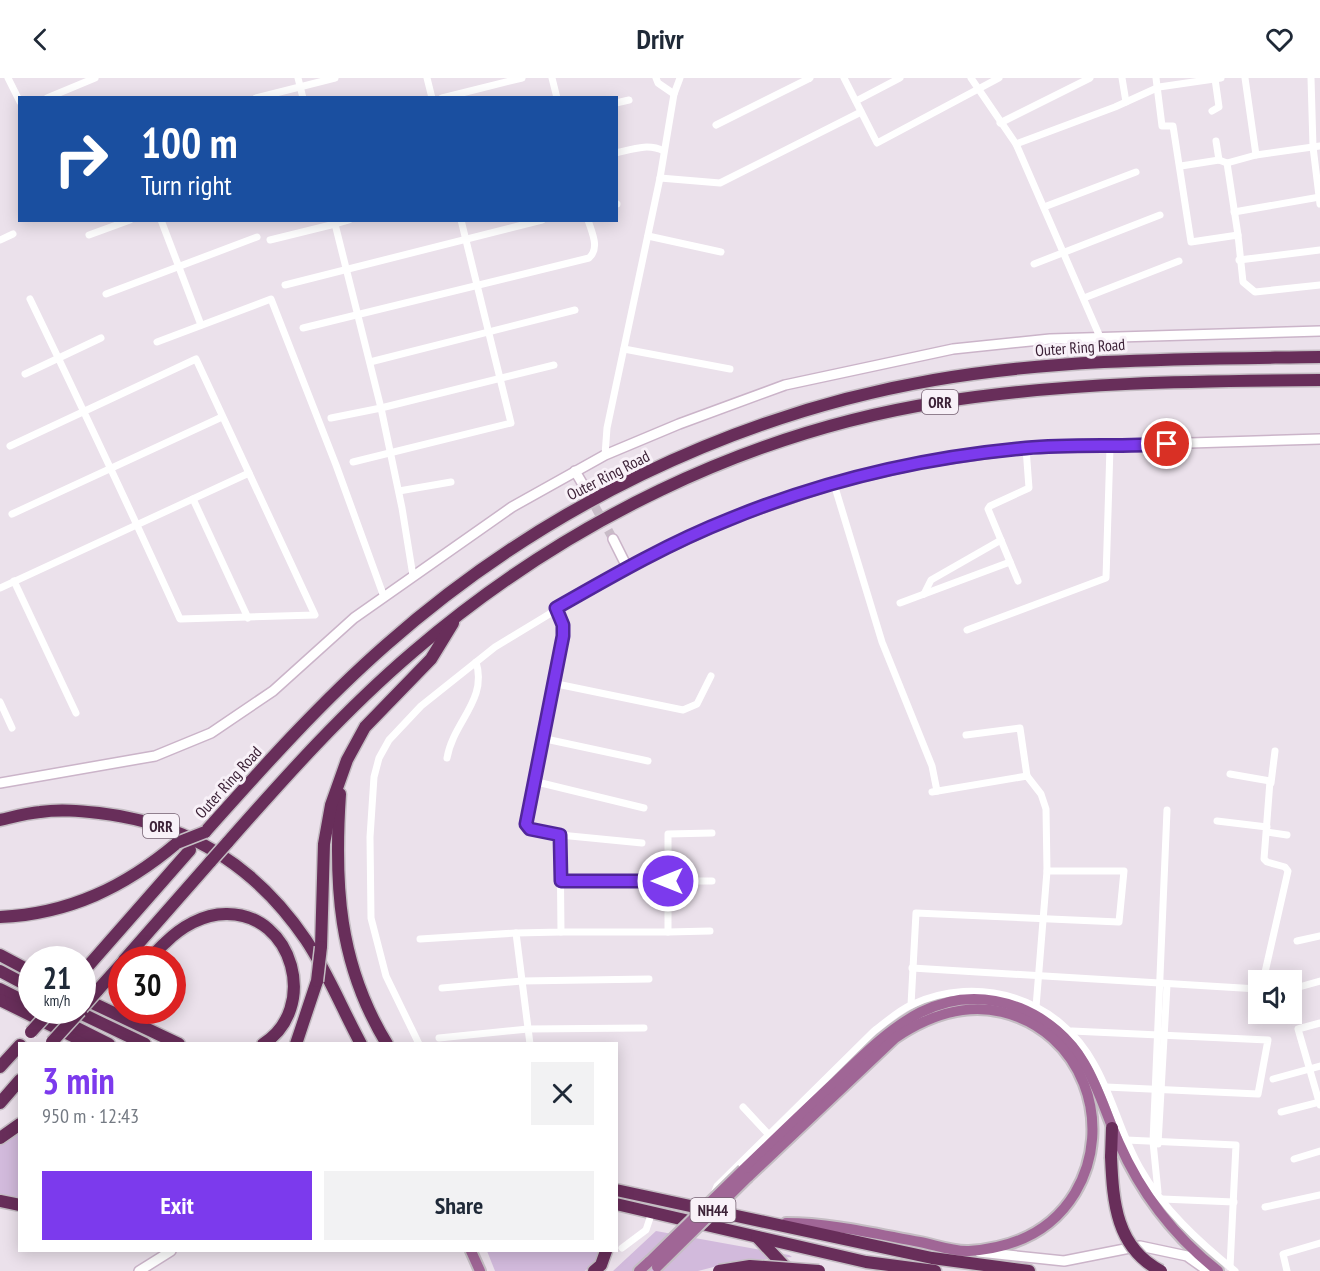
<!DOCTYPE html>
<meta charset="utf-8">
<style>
body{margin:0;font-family:"PT Sans Narrow",sans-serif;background:#f2f2f3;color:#1f2937;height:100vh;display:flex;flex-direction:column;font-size:22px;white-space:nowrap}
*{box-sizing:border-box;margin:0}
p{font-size:20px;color:#747a83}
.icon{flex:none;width:33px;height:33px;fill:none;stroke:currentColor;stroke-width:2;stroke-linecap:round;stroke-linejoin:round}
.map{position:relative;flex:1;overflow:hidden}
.drawer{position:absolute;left:18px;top:964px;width:600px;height:210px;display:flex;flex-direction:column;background:#fff;border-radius:0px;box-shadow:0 3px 15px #0003}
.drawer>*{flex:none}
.banner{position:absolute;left:18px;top:18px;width:600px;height:126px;border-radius:0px;box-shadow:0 3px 15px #0003;background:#1a4fa0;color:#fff;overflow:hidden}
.buttons{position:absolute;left:1248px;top:892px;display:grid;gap:12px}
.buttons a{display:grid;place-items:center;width:54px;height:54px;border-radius:0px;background:#fff;box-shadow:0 3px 15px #0003;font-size:30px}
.speed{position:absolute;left:18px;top:868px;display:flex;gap:12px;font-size:30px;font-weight:700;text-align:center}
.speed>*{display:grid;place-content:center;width:78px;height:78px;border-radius:50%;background:#fff;box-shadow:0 3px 15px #0003;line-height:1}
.speed small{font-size:15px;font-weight:400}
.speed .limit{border:9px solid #d22;background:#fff;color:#111}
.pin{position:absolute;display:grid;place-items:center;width:51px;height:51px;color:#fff;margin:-26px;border:3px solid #fff;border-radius:50%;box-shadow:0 2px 6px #0007}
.me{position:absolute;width:66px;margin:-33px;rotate:270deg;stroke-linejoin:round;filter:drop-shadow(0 0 4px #0008)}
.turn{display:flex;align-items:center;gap:21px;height:126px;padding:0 24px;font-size:27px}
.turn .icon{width:78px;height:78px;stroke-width:2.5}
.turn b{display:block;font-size:42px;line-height:51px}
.round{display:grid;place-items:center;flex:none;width:63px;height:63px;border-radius:0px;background:#f2f2f3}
.head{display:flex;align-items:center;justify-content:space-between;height:102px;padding:0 24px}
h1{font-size:36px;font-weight:700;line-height:45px;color:#7c3aed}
.primary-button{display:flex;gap:12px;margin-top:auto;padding:12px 24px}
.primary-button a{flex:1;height:69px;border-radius:0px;background:#7c3aed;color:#fff;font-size:24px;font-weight:700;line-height:69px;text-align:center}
.primary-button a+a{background:#f2f2f3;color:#1f2937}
header{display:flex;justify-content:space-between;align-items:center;height:78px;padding:0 24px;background:#fff;font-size:27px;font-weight:700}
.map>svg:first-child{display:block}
</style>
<header><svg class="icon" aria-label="back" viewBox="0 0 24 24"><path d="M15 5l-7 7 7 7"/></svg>Drivr<svg class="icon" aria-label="heart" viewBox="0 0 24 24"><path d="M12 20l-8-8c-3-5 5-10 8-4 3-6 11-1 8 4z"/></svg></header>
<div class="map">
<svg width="1320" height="1193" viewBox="0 0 1320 1193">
<rect width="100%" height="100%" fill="#ebe1eb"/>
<g fill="#d2badc">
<polygon points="19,1054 19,1120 0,1116 0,1067"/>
<polygon points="656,1153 789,1177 792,1179 733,1184 698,1193 613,1193"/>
<polygon points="487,1173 601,1173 601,1177 585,1193 495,1193"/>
</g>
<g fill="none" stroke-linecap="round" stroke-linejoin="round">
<polyline stroke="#c8bbc7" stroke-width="9" stroke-dasharray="9 4.5" stroke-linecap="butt" points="582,405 613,461"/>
<g stroke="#cbb4c9" stroke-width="12">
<g id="secondary">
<polyline points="575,393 582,405"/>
<polyline points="613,461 627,489 730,441 839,404 927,384 1026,370 1320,361"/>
<polyline points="0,705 155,678 211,655 273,613 354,540 512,429 605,377 679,346 785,307 953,271 1050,261 1320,253"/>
<polyline points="979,1174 1064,1183 1140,1168 1187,1178 1208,1193"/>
<polyline points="139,1193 171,1173"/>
</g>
</g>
<g stroke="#c4bdc3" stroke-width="14">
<g id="primary">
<path d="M 743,1092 C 772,1064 802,1035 832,1007 C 886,955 938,898 1020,930 C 1047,941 1070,961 1084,985 C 1099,1010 1107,1039 1119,1065 C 1141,1115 1175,1159 1218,1193"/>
<path d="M 748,1099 L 895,960 C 926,939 964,925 1002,934 C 1082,953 1116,1046 1075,1115 C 1052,1153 1014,1170 969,1173 C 954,1174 935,1167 920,1164 C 876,1156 831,1145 786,1145"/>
<polyline points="471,1173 480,1193"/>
<polyline points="639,1193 650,1183"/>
</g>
</g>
<g stroke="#c4bdc3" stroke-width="15">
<g id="highway">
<path d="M 340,716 C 334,806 338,886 387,966"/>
<path d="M 0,742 C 13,739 27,735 40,734 C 60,731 80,733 99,735 C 187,745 256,788 306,862 C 328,895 342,931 361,966"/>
<path d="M 205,754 C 263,689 321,624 386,567 C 540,431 731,337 934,302 C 1061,280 1191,281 1320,279"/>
<path d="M 227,765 C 286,698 345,632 413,574 C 562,446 747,354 941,324 C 1067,304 1193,303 1320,302"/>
<path d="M 0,839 C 69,836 125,809 177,765"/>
<polyline points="321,869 324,766 331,727 347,682 365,649 431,581 453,545"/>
<polyline points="0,877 32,894"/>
<polyline points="124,882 211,783"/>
<path d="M 144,882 C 152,880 158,871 165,865 C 181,849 203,836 226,836 C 294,835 319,931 263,966"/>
<polyline points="0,893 32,910"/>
<polyline points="82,895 190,772"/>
<polyline points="0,911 32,927"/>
<polyline points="97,913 122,885"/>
<polyline points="82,920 179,966"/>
<polyline points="0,922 89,966"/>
<polyline points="43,933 109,966"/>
<polyline points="76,933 145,966"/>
<polyline points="296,966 317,903"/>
<polyline points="0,989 20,967"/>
<polyline points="0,1025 20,1002"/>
<polyline points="0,1060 20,1046"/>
<polyline points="1111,1079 1112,1050"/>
<polyline points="616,1112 932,1180 1029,1193"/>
<polyline points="0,1123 20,1127"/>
<polyline points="616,1126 866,1184 935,1193"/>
<polyline points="757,1159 789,1193"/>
<polyline points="594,1193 601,1187 606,1173"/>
</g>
</g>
<g stroke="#fff" stroke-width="7">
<polyline points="8,0 20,24"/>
<polyline points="298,0 303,20"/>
<polyline points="427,0 432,20"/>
<polyline points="552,0 557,20"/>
<polyline points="656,0 658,5 674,16"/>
<polyline points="844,0 877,65 999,0"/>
<polyline points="971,0 1016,66 1100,259"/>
<polyline points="1122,0 1126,24"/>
<polyline points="1156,0 1162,48 1173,48 1191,164 1238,157 1243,204 1255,214 1320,207"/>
<polyline points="1245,0 1256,77"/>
<polyline points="1311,0 1313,69 1320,126"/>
<polyline points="47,20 95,0"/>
<polyline points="256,20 335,0"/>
<polyline points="442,20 522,0"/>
<polyline points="856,23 900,0"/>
<polyline points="616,25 629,22"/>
<polyline points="1212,33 1219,29 1215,1"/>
<polyline points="1000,45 1090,0"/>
<polyline points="716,47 810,0"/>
<polyline points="1216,63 1219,82"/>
<polyline points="1016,66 1115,29 1159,9 1221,0"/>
<path d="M 616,75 C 633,71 648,65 664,73"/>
<polyline points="1227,85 1238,157"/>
<polyline points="1181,88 1219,82 1227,85 1256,77 1320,68"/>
<polyline points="660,100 720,105 861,34"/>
<polyline points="616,126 617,126"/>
<polyline points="1044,129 1136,94"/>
<polyline points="1234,134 1320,119"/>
<polyline points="161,142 201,247"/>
<polyline points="89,157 130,142"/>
<polyline points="648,158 721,174"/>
<polyline points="0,162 13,156"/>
<polyline points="270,162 335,146 334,142"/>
<polyline points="1239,182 1320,172"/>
<polyline points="1034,186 1160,137"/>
<polyline points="285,207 542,142"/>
<polyline points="106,216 257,159"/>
<polyline points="1084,220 1179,183"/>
<path d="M 303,250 L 589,180 C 600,170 592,155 588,142"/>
<polyline points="157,264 271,221 336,387 384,519"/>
<polyline points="624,271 730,291"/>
<polyline points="370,284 575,232"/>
<polyline points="25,296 101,260"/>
<polyline points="331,340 381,330 335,146 349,142"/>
<path d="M 10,368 L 196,281 L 315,537 L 180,541 C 131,433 81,327 30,221"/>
<polyline points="605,377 607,350 660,100 674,16 680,0"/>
<polyline points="353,384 511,345 461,142"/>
<polyline points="834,406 882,564 932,688 937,713"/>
<polyline points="399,413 451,404"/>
<polyline points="193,421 248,540"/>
<polyline points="12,436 222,339"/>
<polyline points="413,498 402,430 381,330 554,287"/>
<polyline points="14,503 76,635"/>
<polyline points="1018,503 988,431 990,428 1029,410 1026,370"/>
<polyline points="0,510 249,395"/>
<polyline points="924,516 931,502 1001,462"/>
<polyline points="900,525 1010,484"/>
<polyline points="967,552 1106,500 1110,369"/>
<polyline points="552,605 683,632 697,626 711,598"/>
<polyline points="0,624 12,650"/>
<polyline points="966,657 1020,650 1027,698"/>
<polyline points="541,660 648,683"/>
<path d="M 447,680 C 453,644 488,622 476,584"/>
<polyline points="1230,696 1270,703 1264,781 1267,784 1285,789 1288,793 1263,903"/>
<polyline points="533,703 644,730"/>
<polyline points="1271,705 1275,673"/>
<polyline points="932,714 1027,698 1041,716 1046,731 1047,793 1036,929"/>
<polyline points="1217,743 1267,749"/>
<polyline points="1267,754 1287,757"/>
<polyline points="560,757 642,765"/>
<polyline points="561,803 712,803"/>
<polyline points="561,854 668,854 668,756 712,755"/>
<polyline points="668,854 710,853"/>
<polyline points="420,861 516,855"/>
<polyline points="1297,863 1320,858"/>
<polyline points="912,890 1258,911"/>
<polyline points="442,910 522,903 649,901"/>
<polyline points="1292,911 1320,903"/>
<polyline points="911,927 916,835 1119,844 1124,793 1047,793"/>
<polyline points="1320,945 1298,951 1320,1027"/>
<polyline points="1072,953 1268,962 1258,1016 1106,1009"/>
<polyline points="439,960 528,951 644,950"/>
<polyline points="419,966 386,898 371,840 370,759 374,699 379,680 389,662 421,628 495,569 627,489"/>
<polyline points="530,966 516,855 561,854 560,757 529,751 525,740 563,558 563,547 556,530"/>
<polyline points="1273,1001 1320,988"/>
<polyline points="743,1029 769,1057"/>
<polyline points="1281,1034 1320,1024"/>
<polyline points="1126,1062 1236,1067 1230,1189"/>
<polyline points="1158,1066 1167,907"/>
<polyline points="1294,1081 1320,1073"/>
<polyline points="1158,1114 1153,1064 1167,732"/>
<path d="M 712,1121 L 717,1108 L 874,953 C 886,944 898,933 911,927 C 979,895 1059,921 1094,986 C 1113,1019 1121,1057 1140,1090 C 1163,1131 1199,1164 1235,1193"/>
<polyline points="1162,1121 1234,1124"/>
<polyline points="1265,1129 1320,1117"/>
<polyline points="622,1170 646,1152 652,1134"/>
<polyline points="1287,1193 1283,1176 1320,1165"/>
</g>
<use href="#secondary" stroke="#fff" stroke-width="9"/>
<use href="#primary" stroke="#a06696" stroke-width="10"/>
<use href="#highway" stroke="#682e5a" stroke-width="12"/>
<g stroke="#c4bdc3" stroke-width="14" stroke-linecap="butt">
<g id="primary-bridge">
<polyline points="650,1183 743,1092"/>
<polyline points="657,1189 748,1099"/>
</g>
</g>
<g stroke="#c4bdc3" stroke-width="15" stroke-linecap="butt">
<g id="highway-bridge">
<polyline points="177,765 205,754"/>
<polyline points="211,783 227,765"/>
<polyline points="317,903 321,869"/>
<polyline points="82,930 97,913"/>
<polyline points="31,954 50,933"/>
<polyline points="52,964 80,933"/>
<path d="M 1111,1079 C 1113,1124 1116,1170 1161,1193"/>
<polyline points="719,1193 750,1188 819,1193"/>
</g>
</g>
<use href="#primary-bridge" stroke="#a06696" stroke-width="10"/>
<use href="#highway-bridge" stroke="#682e5a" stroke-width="12"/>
</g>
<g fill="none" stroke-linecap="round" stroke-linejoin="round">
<g stroke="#51269a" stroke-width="15">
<path id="route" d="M 668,803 L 561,803 L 560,757 L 530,751 L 526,746 L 563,558 L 563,547 L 556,530 C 612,498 669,465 730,441 C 823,403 925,379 1026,370 C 1072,366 1120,369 1167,366"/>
</g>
<use href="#route" stroke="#7c3aed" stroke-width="10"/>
</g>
<g text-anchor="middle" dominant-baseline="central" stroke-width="6" stroke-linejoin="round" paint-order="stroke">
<g fill="#f8f1f8" stroke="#746071" stroke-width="1.5">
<rect x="922" y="312" width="36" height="24" rx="4.5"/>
<rect x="143" y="736" width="36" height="24" rx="4.5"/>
<rect x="690.5" y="1120" width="45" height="24" rx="4.5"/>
</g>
<g font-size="15" font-weight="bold" fill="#3c2237">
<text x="940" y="324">ORR</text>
<text x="161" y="748">ORR</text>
<text x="713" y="1132">NH44</text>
</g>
<g font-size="16" fill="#3c2237" stroke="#f8f1f8">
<text transform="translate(1080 269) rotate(-4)">Outer Ring Road</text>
<text transform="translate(608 397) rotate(-27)">Outer Ring Road</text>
<text transform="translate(228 704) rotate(-48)">Outer Ring Road</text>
</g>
</g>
</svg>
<div class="buttons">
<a><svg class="icon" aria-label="sound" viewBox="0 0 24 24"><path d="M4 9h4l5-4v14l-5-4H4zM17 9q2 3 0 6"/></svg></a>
</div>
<div class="speed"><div>21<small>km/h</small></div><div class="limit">30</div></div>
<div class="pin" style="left:1167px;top:366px;background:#d93025"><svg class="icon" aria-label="arrive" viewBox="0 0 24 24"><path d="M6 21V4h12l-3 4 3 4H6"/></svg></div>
<svg class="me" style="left:668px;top:803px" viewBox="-20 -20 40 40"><circle r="17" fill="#7c3aed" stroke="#fff" stroke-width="3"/><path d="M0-11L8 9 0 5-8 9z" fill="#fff"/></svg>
<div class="banner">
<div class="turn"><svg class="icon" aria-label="right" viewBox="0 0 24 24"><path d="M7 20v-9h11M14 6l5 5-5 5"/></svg><div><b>100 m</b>Turn right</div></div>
</div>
<section class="drawer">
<div class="head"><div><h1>3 min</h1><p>950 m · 12:43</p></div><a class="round"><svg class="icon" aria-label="close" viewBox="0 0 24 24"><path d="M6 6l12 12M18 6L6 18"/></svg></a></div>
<div class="primary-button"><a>Exit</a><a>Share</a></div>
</section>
</div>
